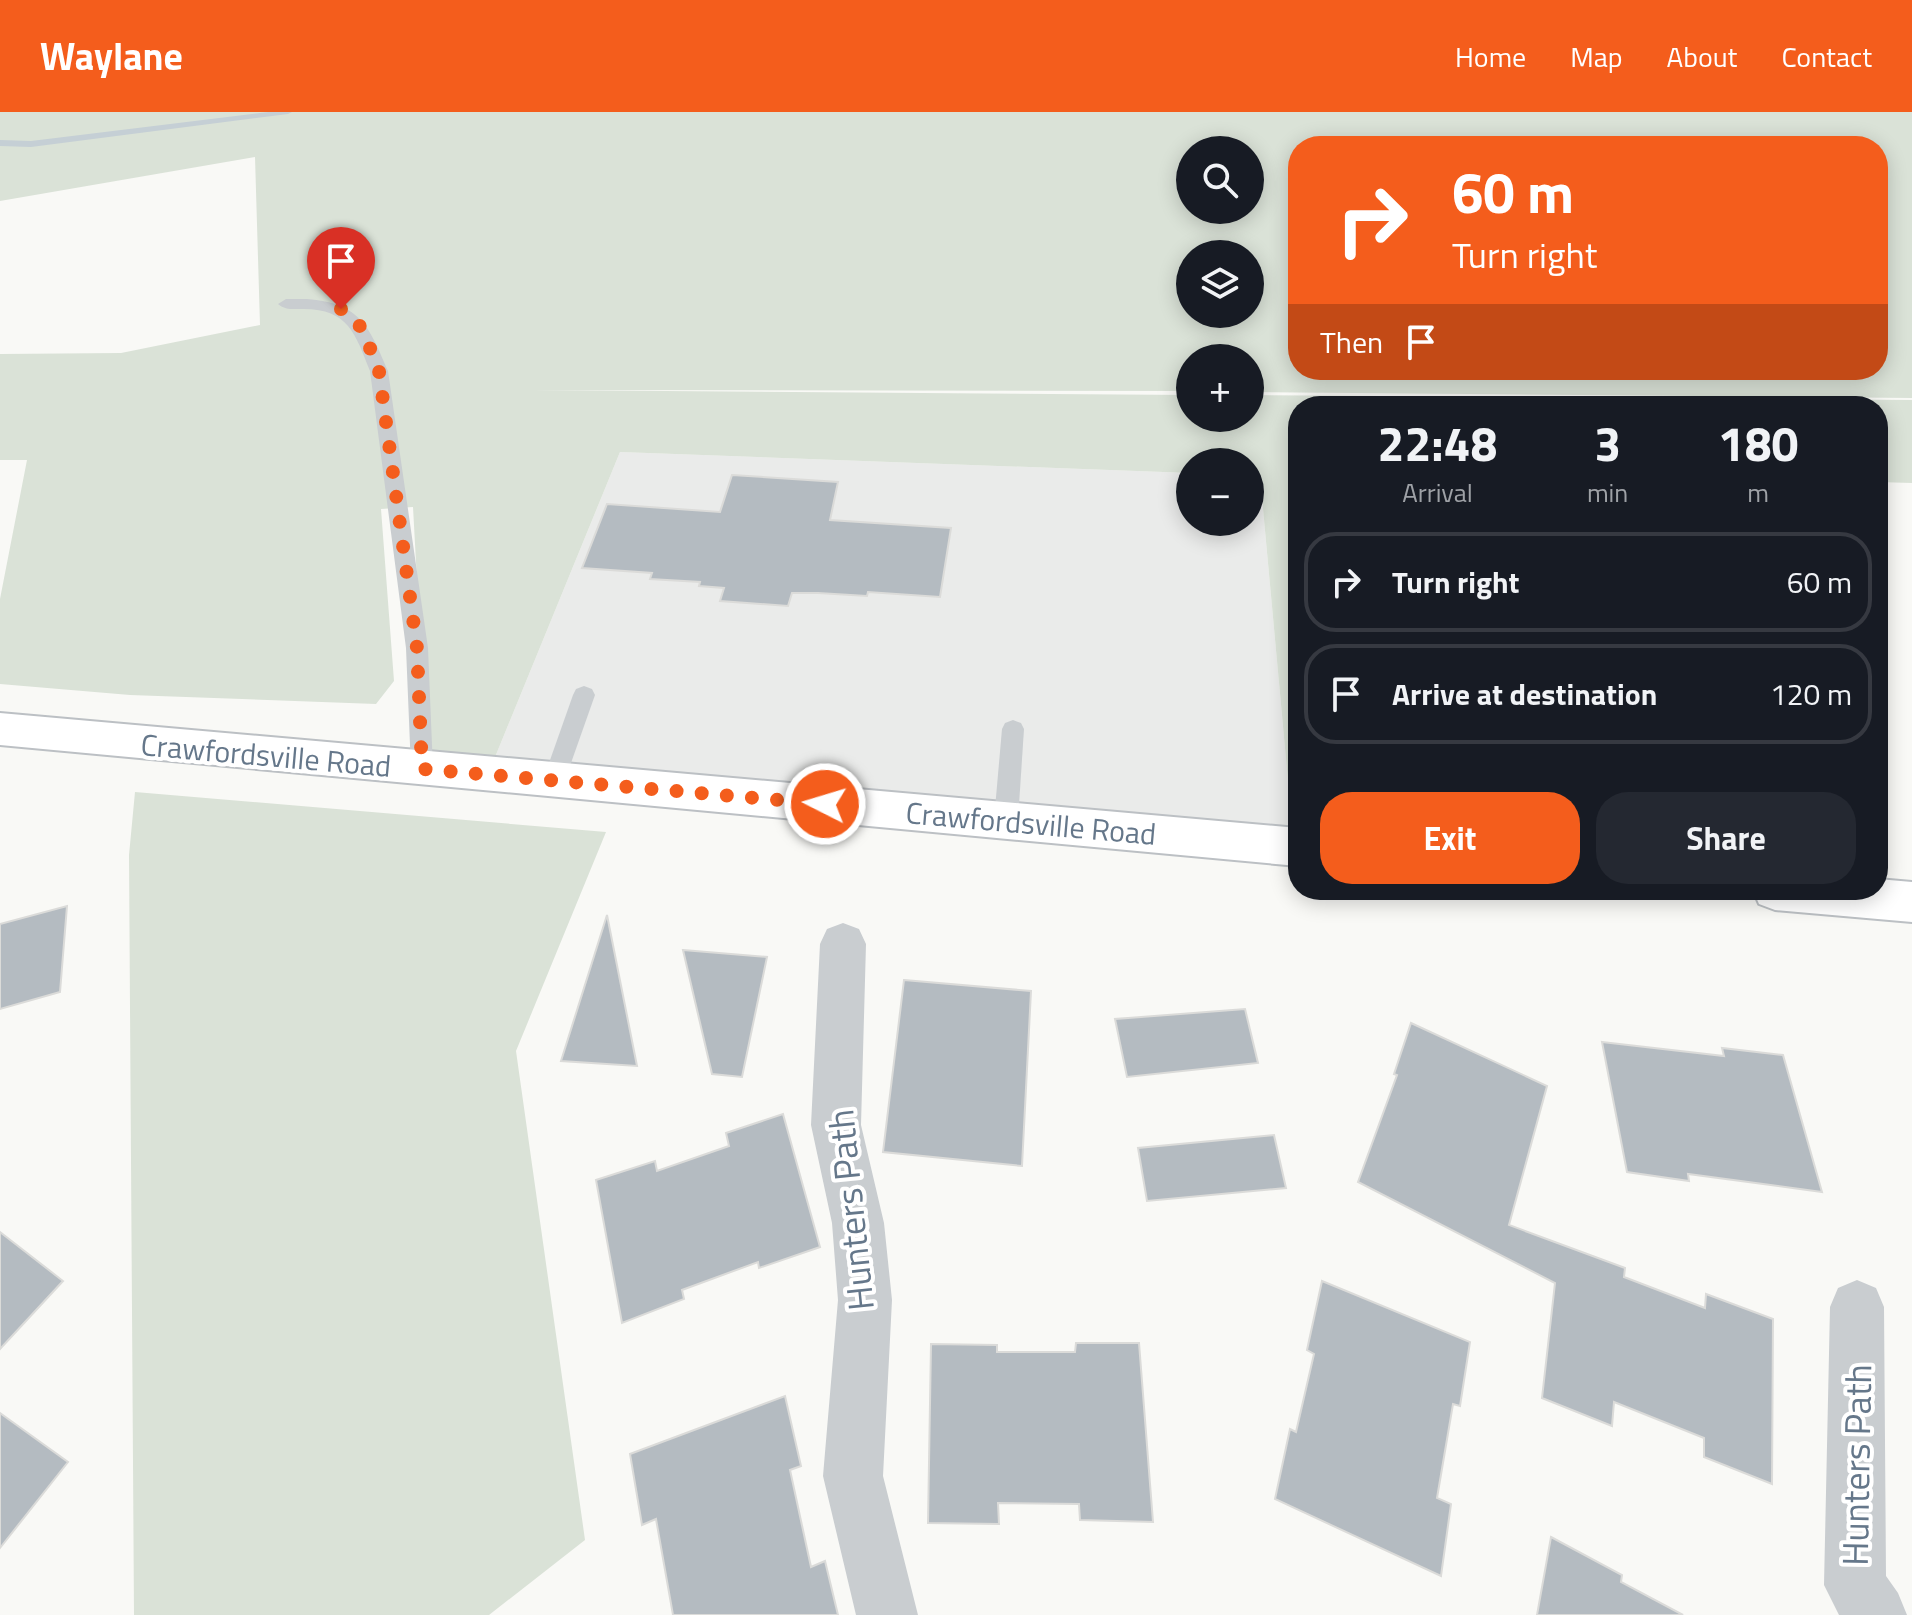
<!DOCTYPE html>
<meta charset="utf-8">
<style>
body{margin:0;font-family:"Titillium Web",sans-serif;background:#242831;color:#f1f3f6;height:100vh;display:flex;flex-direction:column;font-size:30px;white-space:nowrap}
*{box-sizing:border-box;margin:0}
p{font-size:26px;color:#9ea1a6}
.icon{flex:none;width:44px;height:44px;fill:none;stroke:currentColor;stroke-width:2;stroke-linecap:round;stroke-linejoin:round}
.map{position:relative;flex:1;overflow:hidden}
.details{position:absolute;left:1288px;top:284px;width:600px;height:504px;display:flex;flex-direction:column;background:#171b24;border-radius:32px;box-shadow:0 4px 20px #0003}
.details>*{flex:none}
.banner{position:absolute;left:1288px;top:24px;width:600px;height:244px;border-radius:32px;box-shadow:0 4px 20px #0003;background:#f45d1c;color:#fff;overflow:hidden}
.tools{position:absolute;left:1176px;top:24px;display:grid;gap:16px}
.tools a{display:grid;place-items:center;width:88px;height:88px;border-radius:50%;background:#171b24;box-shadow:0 4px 20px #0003;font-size:40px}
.pin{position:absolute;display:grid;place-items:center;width:68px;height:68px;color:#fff;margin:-82px -34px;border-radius:50% 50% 50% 0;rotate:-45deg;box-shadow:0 0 8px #0007}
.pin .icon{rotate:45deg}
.me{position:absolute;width:88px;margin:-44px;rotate:275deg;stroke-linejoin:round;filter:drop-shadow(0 0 6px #0008)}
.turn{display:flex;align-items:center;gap:28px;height:168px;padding:0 32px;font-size:36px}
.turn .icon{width:104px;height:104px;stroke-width:2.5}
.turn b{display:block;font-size:56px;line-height:68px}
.then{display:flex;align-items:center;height:76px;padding:0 32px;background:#0003;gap:16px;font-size:30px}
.eta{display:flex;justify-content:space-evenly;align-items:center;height:136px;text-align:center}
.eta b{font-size:48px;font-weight:700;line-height:56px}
.primary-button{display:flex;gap:16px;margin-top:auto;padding:16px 32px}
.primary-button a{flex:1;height:92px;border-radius:32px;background:#f45d1c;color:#fff;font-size:32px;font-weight:700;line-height:92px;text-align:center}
.primary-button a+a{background:#242831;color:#f1f3f6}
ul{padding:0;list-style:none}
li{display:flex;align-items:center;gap:24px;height:100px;margin:0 16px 12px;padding:0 16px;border:4px solid #363941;border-radius:32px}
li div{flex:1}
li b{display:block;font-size:30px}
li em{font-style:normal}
header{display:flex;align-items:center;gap:48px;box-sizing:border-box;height:112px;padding:0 40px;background:#f45d1c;color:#fff}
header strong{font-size:38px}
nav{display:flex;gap:44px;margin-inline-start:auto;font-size:28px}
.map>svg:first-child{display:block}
</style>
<header>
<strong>Waylane</strong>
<nav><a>Home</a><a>Map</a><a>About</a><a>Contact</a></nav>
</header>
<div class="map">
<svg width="1912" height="1503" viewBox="0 0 1912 1503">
<rect width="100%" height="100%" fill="#f9f9f6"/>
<polygon fill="#eaebea" points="620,340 1190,361 1190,410 1250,410 1250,363 1260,364 1293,723 491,655"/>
<g fill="#dae2d7" fill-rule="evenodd">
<path d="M 0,0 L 1912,0 L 1912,286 L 1250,280 L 1250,246 L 1190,246 L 1190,279 L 531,278 L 1190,283 L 1190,306 L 1250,306 L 1250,283 L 1912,288 L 1912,371 L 1878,370 L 1878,294 L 1298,294 L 1298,724 L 1293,723 L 1260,364 L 1250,363 L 1250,350 L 1190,350 L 1190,361 L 620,340 L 491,655 L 427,653 L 413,395 L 381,397 L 394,569 L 376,592 L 130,583 L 0,572 L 0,487 L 27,348 L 0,348 L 0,242 L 121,241 L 260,213 L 255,45 L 0,89 ZM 1298,34 L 1878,34 L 1878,258 L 1298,258 ZM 1190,38 L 1250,38 L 1250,98 L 1190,98 ZM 1190,142 L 1250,142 L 1250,202 L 1190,202 Z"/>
<polygon points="135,680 606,720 516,939 585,1428 489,1503 134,1503 129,743"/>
</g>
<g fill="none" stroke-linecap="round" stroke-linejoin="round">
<polygon fill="#c5cfd5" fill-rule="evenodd" points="268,0 292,0 288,2 31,35 0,34 0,28 31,29"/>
</g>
<g fill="#b4bbc1" stroke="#dbdbd9" stroke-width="2">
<polygon points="732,363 838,370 830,408 951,416 940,485 868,480 867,484 818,481 792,481 788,494 720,489 724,476 699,474 700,470 650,467 652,461 582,456 607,392 720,400"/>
<polygon points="67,794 60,880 0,897 0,812"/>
<polygon points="607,803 637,954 561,949"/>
<polygon points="683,838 767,845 742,965 712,962"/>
<polygon points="904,868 1031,879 1022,1054 883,1040"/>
<polygon points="1245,897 1258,951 1127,965 1115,907"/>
<polygon points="1411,911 1547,974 1509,1113 1625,1156 1624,1165 1705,1196 1706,1182 1773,1207 1772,1372 1704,1345 1704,1326 1614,1290 1612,1314 1542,1286 1555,1171 1358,1070 1397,963 1394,962"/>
<polygon points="1602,930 1724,944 1722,936 1783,943 1822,1080 1688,1062 1689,1069 1627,1060"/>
<polygon points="783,1002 820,1135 759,1156 758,1150 682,1178 684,1187 622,1211 596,1068 655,1049 657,1059 729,1034 726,1021"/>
<polygon points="1274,1023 1286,1076 1147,1089 1138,1036"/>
<polygon points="0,1120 63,1169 0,1237"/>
<polygon points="1322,1169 1470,1230 1460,1294 1453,1292 1437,1386 1451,1392 1441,1464 1275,1387 1290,1317 1296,1320 1314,1242 1307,1238"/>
<polygon points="1076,1231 1139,1231 1153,1410 1080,1408 1079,1392 998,1391 999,1412 928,1411 931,1232 997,1233 997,1240 1075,1240"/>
<polygon points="785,1284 801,1354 790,1358 811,1455 825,1449 838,1503 673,1503 656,1407 642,1413 630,1342"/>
<polygon points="0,1301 68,1350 0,1436"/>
<polygon points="1551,1425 1622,1463 1621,1470 1683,1503 1537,1503"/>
</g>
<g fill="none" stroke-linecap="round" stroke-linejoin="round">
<g stroke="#bcc0c4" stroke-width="4">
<g id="primary">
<polygon points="0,601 1298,716 1298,754 0,633"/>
<polygon points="1878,767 1912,770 1912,810 1775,798 1759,792 1753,778 1878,778"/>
</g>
</g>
<g fill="#c9cdd0" fill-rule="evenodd">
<path d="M 307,187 C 360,191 369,214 388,259 L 428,536 L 433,657 L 430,664 L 422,666 L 414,664 L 411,657 L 406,536 L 370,259 C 355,221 348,196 301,197 C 292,197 285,198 278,192 L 286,187 Z"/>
<polygon points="584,574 592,577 595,583 565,668 562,675 554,677 546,675 543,668 573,583 576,577"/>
<polygon points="1013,608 1021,611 1024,617 1018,708 1014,715 1006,718 998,715 994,708 1002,617 1005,611"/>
</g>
<g fill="#c9cdd0" fill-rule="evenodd">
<polygon points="843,811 859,817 866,832 861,1013 884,1111 892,1188 883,1364 918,1503 856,1503 823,1364 838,1188 832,1111 811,1013 820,832 827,817"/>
<polygon points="1857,1168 1876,1176 1884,1195 1886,1464 1898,1481 1907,1503 1839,1503 1824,1473 1830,1195 1838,1176"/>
</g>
<use href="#primary" fill="#fff" fill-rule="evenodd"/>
</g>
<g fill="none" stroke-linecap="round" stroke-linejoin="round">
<polyline stroke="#f45d1c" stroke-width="14" stroke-dasharray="0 25.2" points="341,197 362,216 379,259 417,536 422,657 825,692"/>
</g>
<g text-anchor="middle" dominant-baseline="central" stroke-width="8" stroke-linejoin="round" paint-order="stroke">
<g font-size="30" fill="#65778a" stroke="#fff">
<text transform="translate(266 643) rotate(5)">Crawfordsville Road</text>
<text transform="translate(1031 711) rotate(5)">Crawfordsville Road</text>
</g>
<g font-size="36" fill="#65778a" stroke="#fff">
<text transform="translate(850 1098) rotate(-96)">Hunters Path</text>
<text transform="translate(1856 1353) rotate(-89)">Hunters Path</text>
</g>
</g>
</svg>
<div class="tools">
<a><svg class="icon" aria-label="search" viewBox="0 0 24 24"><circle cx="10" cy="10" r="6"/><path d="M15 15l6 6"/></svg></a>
<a><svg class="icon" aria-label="layers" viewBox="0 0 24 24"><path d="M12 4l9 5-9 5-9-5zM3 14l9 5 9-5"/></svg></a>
<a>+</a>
<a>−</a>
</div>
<div class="pin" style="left:341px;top:197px;background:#d93025"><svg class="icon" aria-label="arrive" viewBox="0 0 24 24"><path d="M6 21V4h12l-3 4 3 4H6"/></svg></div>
<svg class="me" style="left:825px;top:692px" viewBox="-20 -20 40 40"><circle r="17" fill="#f45d1c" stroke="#fff" stroke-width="3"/><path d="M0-11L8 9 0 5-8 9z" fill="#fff"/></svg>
<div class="banner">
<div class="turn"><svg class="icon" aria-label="right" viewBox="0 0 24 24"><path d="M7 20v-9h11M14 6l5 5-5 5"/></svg><div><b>60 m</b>Turn right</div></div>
<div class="then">Then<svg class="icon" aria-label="arrive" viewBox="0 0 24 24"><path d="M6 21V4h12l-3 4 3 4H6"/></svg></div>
</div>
<section class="details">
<div class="eta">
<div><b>22:48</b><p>Arrival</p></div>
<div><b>3</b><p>min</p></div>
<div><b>180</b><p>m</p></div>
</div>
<ul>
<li><svg class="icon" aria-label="right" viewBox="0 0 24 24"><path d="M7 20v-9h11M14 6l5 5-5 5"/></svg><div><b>Turn right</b></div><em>60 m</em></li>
<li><svg class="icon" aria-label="arrive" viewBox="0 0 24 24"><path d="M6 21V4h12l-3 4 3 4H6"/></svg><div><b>Arrive at destination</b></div><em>120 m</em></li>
</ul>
<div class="primary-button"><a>Exit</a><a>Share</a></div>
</section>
</div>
